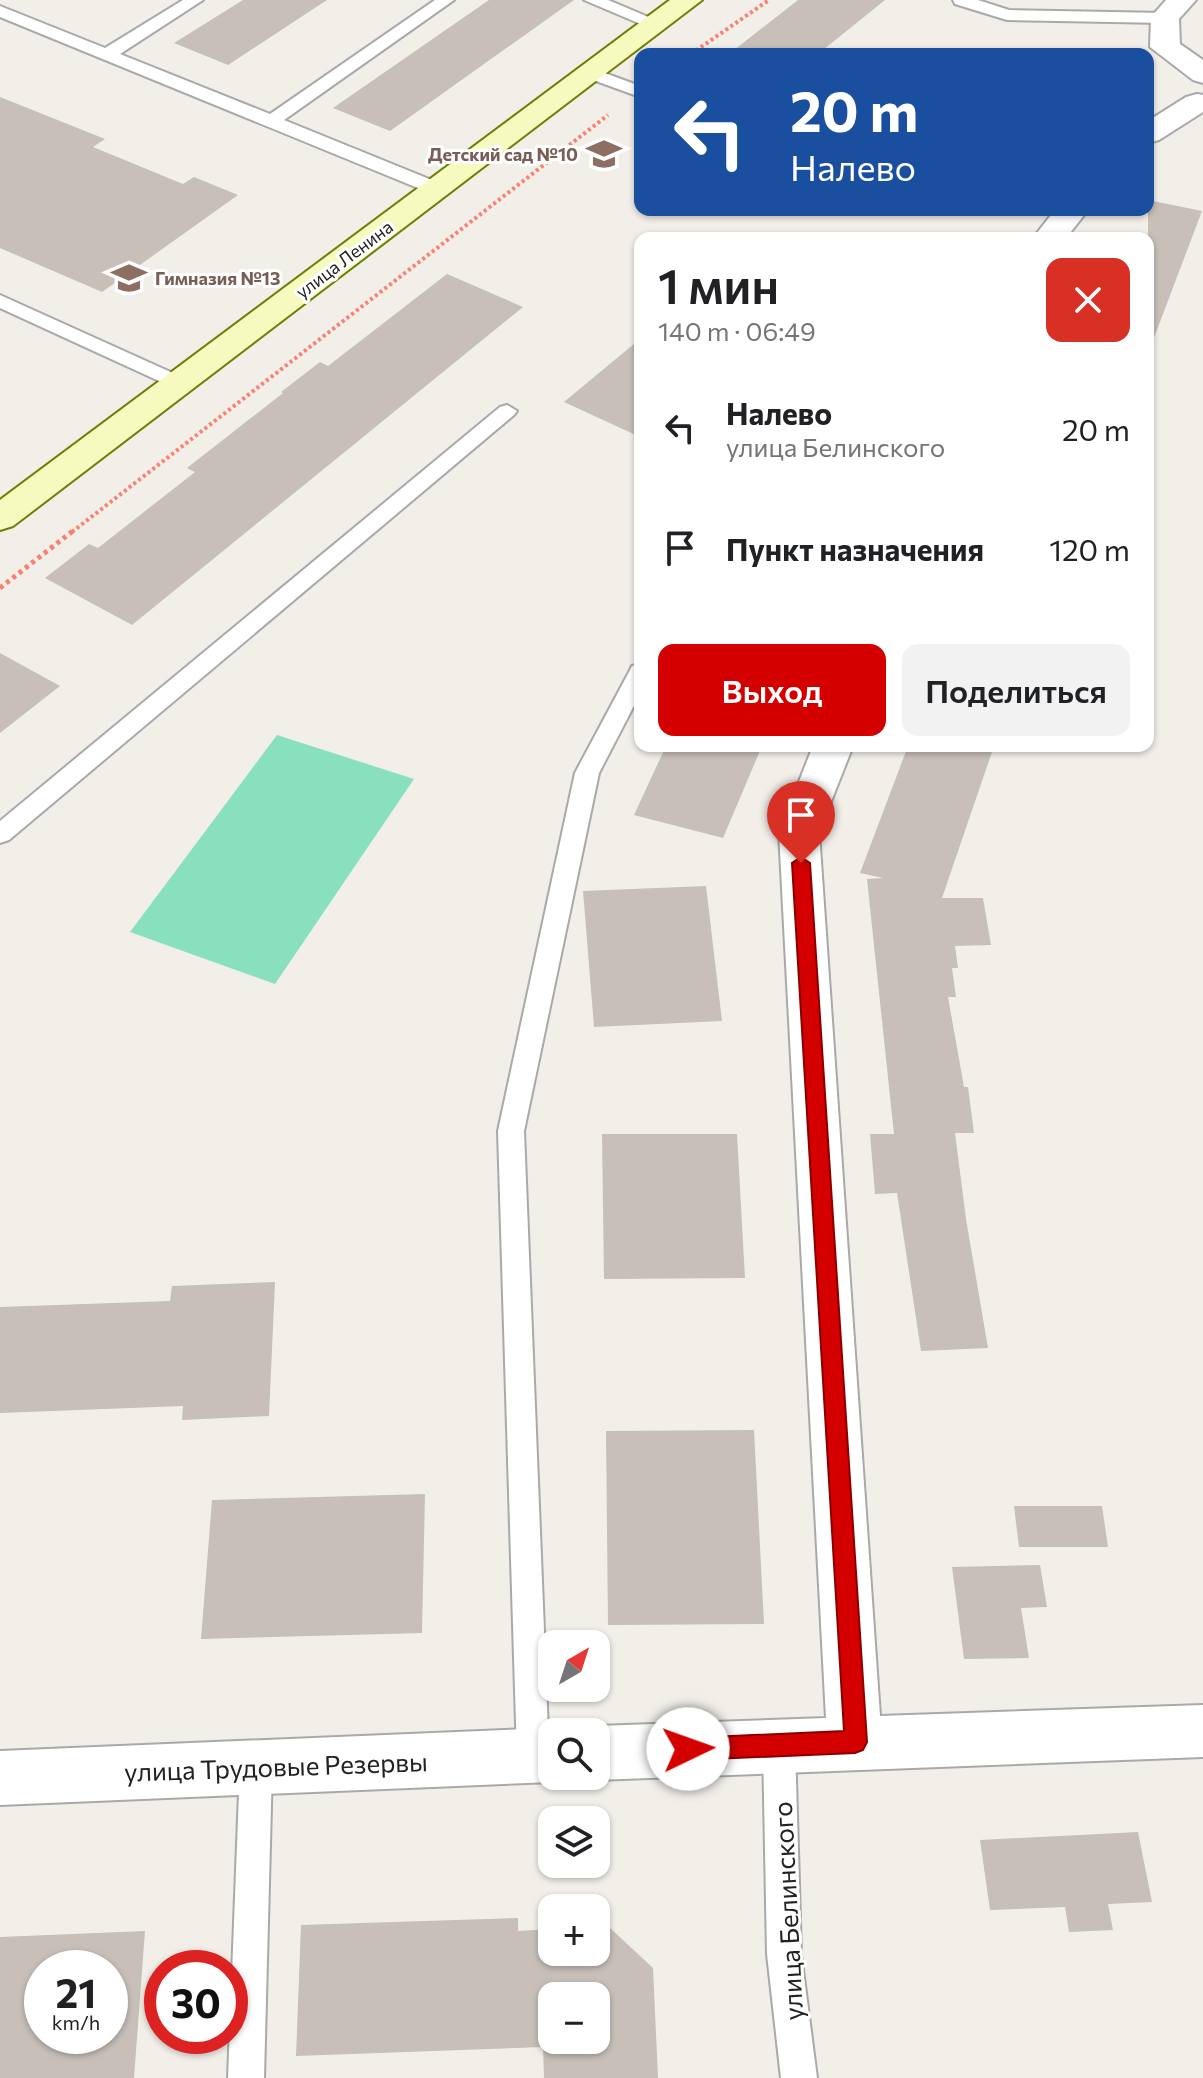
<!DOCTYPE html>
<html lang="ru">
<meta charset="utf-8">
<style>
body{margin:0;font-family:Commissioner,sans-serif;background:#f2f2f2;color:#202124;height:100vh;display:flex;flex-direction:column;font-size:30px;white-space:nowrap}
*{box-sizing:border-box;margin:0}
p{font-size:26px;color:#757577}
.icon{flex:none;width:44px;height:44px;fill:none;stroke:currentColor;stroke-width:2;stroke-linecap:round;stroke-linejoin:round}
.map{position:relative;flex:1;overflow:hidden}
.side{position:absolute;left:634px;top:232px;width:520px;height:520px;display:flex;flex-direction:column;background:#fff;border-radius:16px;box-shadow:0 2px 6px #0004}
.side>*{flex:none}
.banner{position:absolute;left:634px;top:48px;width:520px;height:168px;border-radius:16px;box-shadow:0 2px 6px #0004;background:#1a4fa0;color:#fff;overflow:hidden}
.needle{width:52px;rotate:39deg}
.tools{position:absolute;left:538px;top:1630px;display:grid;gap:16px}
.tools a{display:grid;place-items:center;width:72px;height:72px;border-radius:16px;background:#fff;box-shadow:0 2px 6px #0004;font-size:40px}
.speed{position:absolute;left:24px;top:1950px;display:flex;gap:16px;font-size:40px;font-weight:700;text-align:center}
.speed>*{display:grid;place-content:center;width:104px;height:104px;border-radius:50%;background:#fff;box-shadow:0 2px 6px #0004;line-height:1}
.speed small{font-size:20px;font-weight:400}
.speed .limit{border:12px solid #d22;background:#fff;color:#111}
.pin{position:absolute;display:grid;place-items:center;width:68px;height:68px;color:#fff;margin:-82px -34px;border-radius:50% 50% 50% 0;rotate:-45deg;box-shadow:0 0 8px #0007}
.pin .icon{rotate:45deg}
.me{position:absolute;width:88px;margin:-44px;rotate:87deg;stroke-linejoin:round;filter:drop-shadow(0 0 6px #0008)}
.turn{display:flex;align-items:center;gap:28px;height:168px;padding:0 24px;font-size:36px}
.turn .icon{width:104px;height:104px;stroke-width:2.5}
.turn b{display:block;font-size:56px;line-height:68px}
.round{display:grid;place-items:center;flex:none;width:84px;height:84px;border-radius:16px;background:#f2f2f2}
.head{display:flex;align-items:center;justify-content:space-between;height:136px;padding:0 24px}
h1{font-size:48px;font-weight:600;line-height:60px}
.cta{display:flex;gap:16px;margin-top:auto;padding:16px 24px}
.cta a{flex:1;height:92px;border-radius:16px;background:#d40000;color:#fff;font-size:32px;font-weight:600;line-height:92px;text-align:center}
.cta a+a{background:#f2f2f2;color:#202124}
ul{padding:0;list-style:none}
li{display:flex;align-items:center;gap:24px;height:120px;padding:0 24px}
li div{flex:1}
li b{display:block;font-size:30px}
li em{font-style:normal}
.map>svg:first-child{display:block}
</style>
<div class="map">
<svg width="1203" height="2078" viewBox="0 0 1203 2078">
<rect width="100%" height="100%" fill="#f2efe9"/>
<polygon fill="#88e0be" points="277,735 414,779 275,984 130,932"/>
<g fill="#c7bfb8" fill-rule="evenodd">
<polygon points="243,0 327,0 228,65 174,43"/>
<polygon points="489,0 574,0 390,131 333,108"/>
<polygon points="798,0 885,0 818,54 729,54"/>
<polygon points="0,97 105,139 93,147 183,184 194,177 238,195 102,292 0,248"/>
<polygon points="1148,200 1202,211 1152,343 1148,343"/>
<polygon points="447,274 523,307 132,625 45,578 89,544 98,548 195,472 187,468 283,393 281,392 320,362 328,366"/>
<polygon points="640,339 640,437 564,402"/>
<polygon points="0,653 60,686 0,733"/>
<polygon points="666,746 762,746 723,838 634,815"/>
<polygon points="908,746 994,746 942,898 983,898 991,945 955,946 958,968 952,968 956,997 948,997 964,1087 968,1087 974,1133 955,1133 966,1219 988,1348 921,1351 897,1193 875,1194 870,1134 894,1134 867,879 883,878 860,873"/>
<polygon points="706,886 722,1021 594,1027 583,891"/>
<polygon points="602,1134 737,1134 745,1278 604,1279"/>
<polygon points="275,1282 269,1416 182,1420 183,1406 0,1413 0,1307 170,1301 172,1286"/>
<polygon points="754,1430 764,1624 608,1625 606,1431"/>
<polygon points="425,1494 422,1633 201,1639 212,1500"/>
<polygon points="1014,1506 1102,1506 1108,1547 1019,1547"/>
<polygon points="1040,1565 1047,1607 1021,1608 1029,1658 964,1659 952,1567"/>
<polygon points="1138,1832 1152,1902 1108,1904 1113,1930 1069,1932 1065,1907 990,1910 980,1840"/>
<path d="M 518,1918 L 518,1931 L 552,1929 L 552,1952 L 596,1952 L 596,1928 L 609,1927 L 653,1968 L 658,2078 L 544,2078 L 543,2047 L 296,2056 L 301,1925 ZM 552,1996 L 596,1996 L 596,2040 L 552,2040 Z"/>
<path d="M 145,1931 L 134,2078 L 0,2078 L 0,1937 ZM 42,1968 L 110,1968 L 110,2036 L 42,2036 Z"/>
</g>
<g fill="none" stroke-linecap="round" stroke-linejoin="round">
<g stroke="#a9a9a9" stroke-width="4">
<g id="lane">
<polygon points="183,0 203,0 120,54 270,114 435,0 454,0 284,120 444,185 446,189 444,193 430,193 0,17 0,6 105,48"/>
<polygon points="584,0 608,0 665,24 656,29 650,28"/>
<polygon points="953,0 978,0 1009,10 1165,13 1174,18 1165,23 1007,20 955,4"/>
<polygon points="591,68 640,86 640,97 585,77 582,73"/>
<polygon points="0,295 186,379 189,383 186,387 172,387 0,308"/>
<polygon points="507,405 517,411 514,415 9,840 0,843 0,821 500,407"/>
<polygon points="640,664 640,694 599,773 524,1131 549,1756 544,1767 533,1772 522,1767 517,1756 498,1131 575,773 629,672 632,666"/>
<polygon points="779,1729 790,1734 795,1745 801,1954 817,2078 781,2078 767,1954 763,1745 768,1734"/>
<polygon points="256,1751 267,1756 272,1767 264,2078 228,2078 240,1767 245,1756"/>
</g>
</g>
<g stroke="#a9a9a9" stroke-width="4">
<g id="street">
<polygon points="1166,0 1196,0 1179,19 1180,44 1203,60 1203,83 1193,80 1150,47 1151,17"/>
<polygon points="1197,94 1203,95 1203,112 1159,140 1148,143 1148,121 1186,97"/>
<polygon points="1055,210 1088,210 1066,238 1033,238"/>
<polygon points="813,746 853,746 819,832 880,1716 1203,1705 1203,1757 596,1780 587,1776 596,1776 596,1732 582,1732 596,1726 826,1718 779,832"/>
<polygon points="552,1728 561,1732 552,1732 552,1776 566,1776 552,1782 0,1805 0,1751"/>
</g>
</g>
<g stroke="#707d05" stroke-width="4">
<polygon id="secondary" points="670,0 702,0 13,526 0,530 0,500"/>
</g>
<g stroke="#fa8072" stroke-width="4" stroke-dasharray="3 3" stroke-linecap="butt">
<polyline points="691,54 769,0"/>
<polyline points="72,532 608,115"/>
</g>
<polyline stroke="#fa8072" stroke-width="5" stroke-dasharray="4 4" stroke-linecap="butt" points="0,588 74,530"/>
<use href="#lane" fill="#fff" fill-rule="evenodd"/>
<use href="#street" fill="#fff" fill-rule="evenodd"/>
<use href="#secondary" fill="#f7fabf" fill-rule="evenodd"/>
</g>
<polygon fill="#d40000" stroke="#8a0000" stroke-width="2" points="801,857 810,863 867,1742 863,1750 855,1753 688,1760 680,1757 677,1749 680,1741 688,1738 844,1731 792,863"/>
<defs>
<g id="school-bare" transform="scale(2.76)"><path d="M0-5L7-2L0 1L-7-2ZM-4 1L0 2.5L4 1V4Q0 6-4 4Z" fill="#8d6e63" stroke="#fff" stroke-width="2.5" paint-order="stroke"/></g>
</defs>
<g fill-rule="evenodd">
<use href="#school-bare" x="604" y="154"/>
<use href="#school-bare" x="129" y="278"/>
</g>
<g text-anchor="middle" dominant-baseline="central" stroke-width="6" stroke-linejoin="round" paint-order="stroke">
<g font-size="18" font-weight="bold" fill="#785e54" stroke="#fff" text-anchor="end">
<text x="578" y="154">Детский сад №10</text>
<text x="155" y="278" text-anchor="start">Гимназия №13</text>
</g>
<g font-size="18" fill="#222" stroke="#fff">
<text transform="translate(344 259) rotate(-37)">улица Ленина</text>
</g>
<g font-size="26" fill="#222" stroke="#fff">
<text transform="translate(276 1766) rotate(-2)">улица Трудовые Резервы</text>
<text transform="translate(787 1911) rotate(-93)">улица Белинского</text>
</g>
</g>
</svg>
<div class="tools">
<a><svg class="needle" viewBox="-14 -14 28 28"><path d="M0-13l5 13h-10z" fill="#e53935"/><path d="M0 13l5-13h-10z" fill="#757577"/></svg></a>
<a><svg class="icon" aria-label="search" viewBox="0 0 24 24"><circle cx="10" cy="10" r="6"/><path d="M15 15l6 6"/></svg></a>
<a><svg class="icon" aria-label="layers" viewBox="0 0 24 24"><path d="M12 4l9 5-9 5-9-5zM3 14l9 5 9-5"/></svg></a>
<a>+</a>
<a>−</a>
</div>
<div class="speed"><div>21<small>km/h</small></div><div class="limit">30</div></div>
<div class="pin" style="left:801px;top:863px;background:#d93025"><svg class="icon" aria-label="arrive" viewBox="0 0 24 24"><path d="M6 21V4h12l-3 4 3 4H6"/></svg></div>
<svg class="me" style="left:688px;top:1749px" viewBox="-20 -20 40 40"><circle r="19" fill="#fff"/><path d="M0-13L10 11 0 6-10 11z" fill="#d40000"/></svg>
<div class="banner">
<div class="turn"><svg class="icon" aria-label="left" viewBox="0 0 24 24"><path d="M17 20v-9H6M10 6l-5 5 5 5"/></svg><div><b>20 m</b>Налево</div></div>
</div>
<section class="side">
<div class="head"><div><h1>1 мин</h1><p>140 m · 06:49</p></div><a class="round" style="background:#d93025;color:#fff"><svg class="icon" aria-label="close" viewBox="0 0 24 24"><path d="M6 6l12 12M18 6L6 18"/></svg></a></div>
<ul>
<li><svg class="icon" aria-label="left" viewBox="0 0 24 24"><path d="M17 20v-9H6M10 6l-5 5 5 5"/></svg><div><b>Налево</b><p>улица Белинского</p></div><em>20 m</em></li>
<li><svg class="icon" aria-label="arrive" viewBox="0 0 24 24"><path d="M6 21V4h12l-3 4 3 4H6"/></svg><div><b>Пункт назначения</b></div><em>120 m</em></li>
</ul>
<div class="cta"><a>Выход</a><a>Поделиться</a></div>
</section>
</div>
